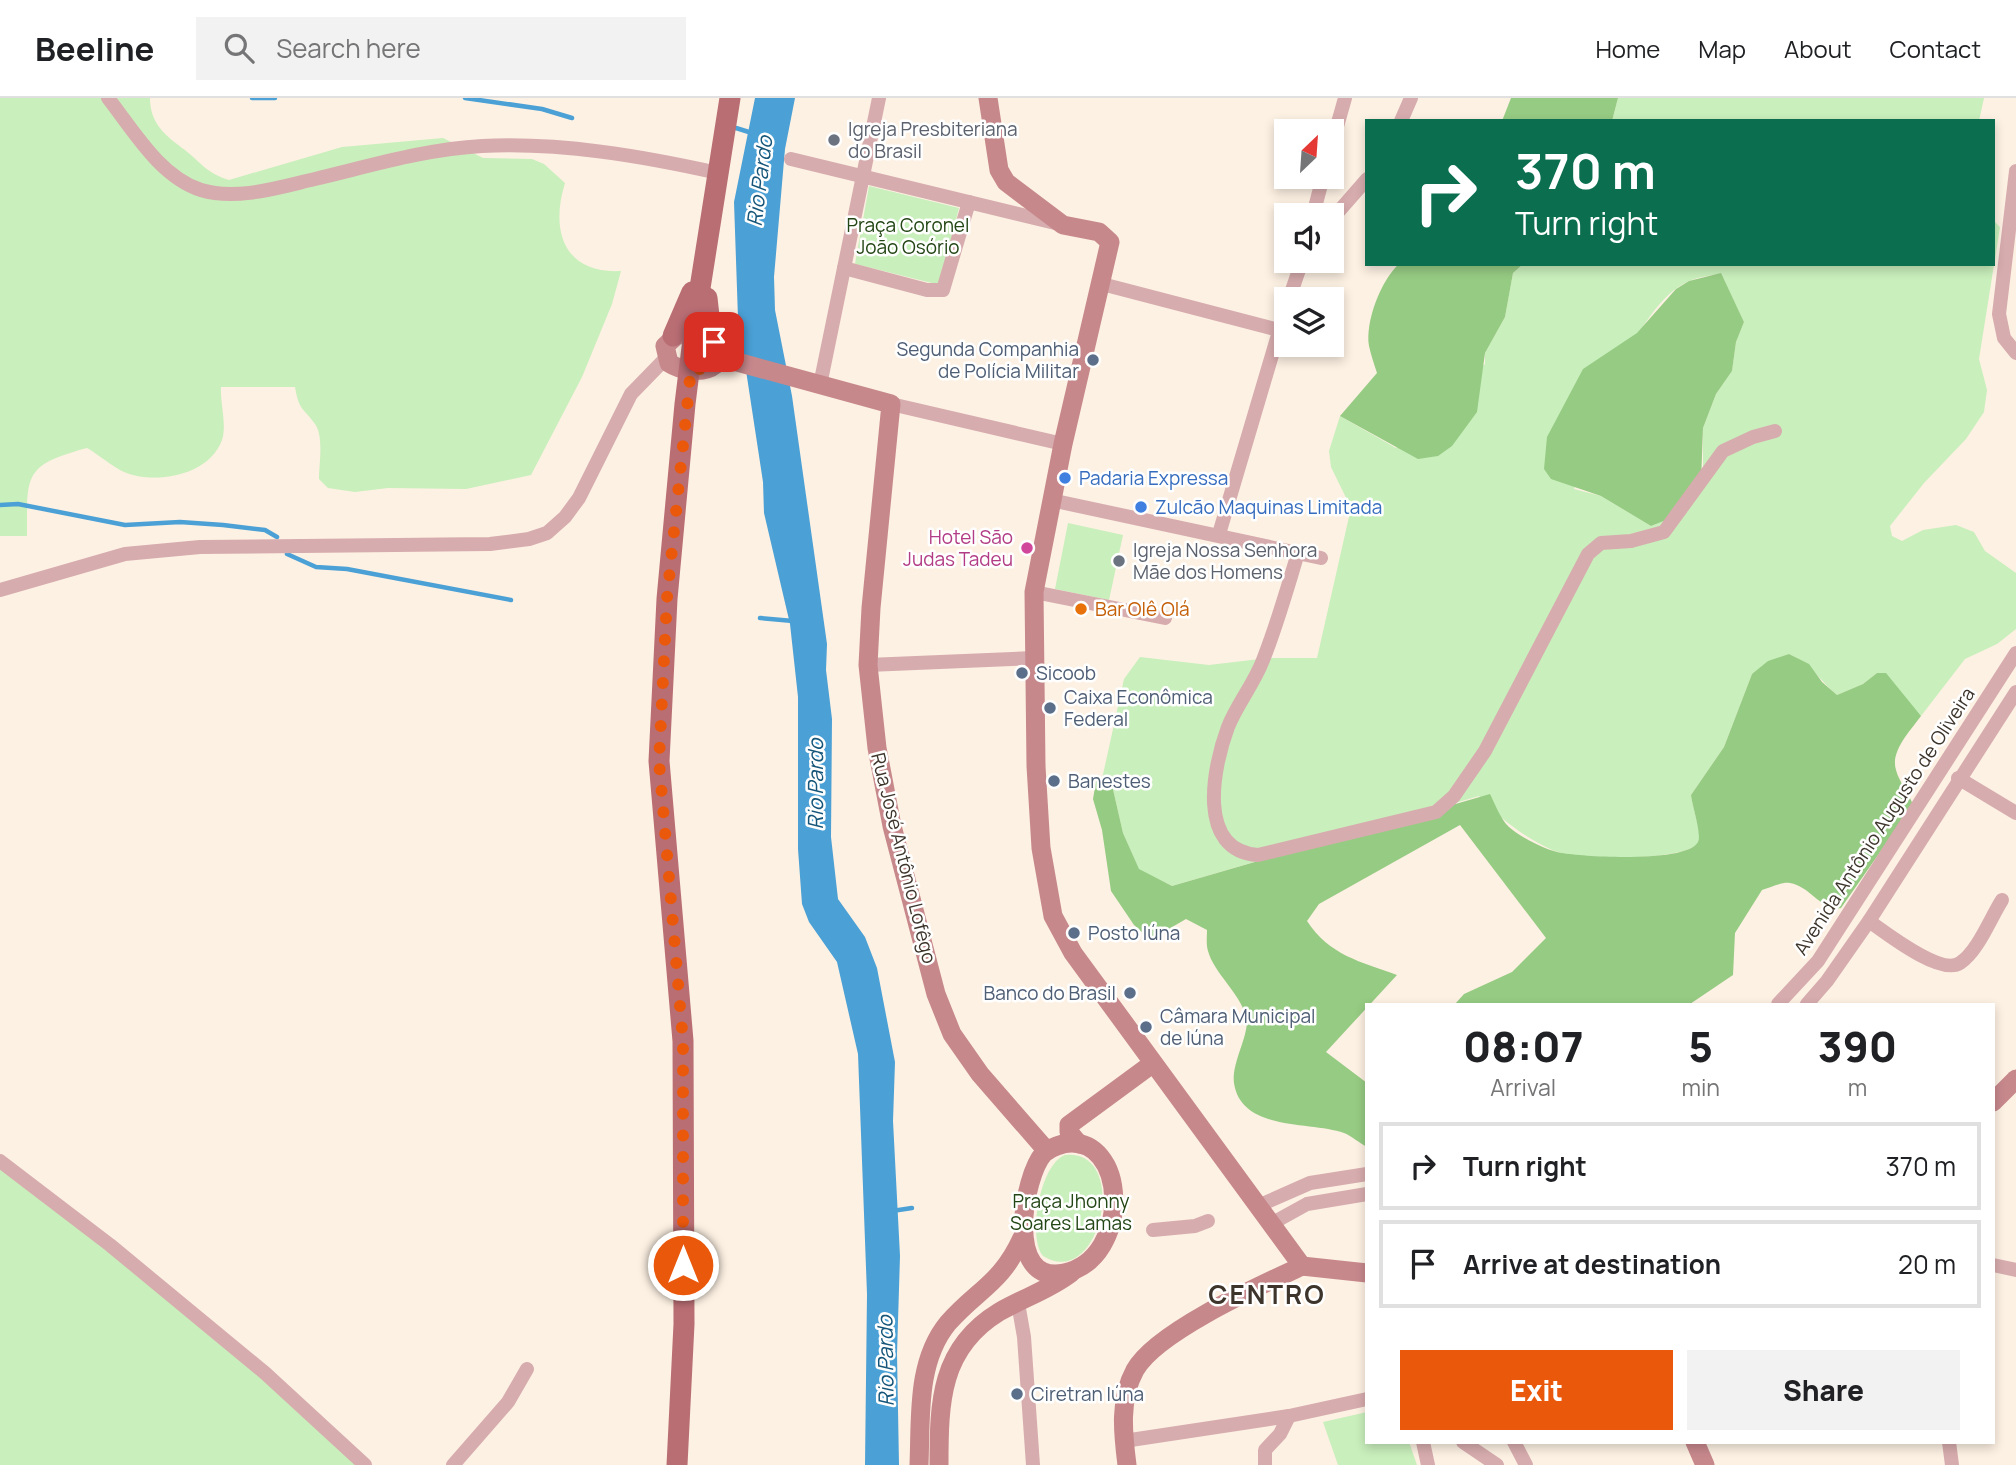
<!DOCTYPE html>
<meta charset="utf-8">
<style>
body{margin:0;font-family:Manrope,sans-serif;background:#f2f2f2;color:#202124;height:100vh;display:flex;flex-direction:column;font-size:26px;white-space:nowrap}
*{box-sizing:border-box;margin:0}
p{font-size:23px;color:#757577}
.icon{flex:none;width:38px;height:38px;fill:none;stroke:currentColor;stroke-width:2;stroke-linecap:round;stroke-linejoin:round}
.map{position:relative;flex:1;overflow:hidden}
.sheet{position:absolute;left:1365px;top:905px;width:630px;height:441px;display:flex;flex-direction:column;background:#fff;border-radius:0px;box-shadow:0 4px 10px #0003}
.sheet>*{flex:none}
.top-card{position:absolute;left:1365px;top:21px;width:630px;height:147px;border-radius:0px;box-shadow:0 4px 10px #0003;background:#0b6e4f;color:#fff;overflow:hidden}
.needle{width:46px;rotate:25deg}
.tools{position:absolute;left:1274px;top:21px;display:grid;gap:14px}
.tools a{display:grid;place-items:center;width:70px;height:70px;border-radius:0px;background:#fff;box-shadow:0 4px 10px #0003;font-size:35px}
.pin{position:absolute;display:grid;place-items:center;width:60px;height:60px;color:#fff;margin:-30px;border-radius:14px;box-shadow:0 4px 10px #0006}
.me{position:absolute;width:77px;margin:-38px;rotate:0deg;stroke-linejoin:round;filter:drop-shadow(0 0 5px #0008)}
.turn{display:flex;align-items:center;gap:24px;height:147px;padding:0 35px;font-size:32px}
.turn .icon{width:91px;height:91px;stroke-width:2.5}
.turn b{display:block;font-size:49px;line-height:60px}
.eta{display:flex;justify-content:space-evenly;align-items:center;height:119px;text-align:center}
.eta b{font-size:42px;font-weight:800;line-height:49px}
.action{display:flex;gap:14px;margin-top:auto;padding:14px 35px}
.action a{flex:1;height:80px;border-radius:0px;background:#ea580c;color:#fff;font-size:28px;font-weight:800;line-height:80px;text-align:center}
.action a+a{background:#f2f2f2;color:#202124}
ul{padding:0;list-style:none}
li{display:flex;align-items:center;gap:21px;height:88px;margin:0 14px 10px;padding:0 21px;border:4px solid #e0e0e0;border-radius:0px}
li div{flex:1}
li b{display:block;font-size:26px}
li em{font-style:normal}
header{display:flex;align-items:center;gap:42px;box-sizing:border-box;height:98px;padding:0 35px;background:#fff;border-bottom:2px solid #e0e0e0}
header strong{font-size:33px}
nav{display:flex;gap:38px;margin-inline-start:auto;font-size:24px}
.search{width:490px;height:63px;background:#f2f2f2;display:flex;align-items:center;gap:18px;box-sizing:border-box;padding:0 24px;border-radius:0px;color:#757577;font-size:26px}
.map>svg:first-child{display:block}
</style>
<header>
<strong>Beeline</strong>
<div class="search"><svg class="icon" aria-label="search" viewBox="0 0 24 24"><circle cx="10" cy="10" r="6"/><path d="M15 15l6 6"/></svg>Search here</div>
<nav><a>Home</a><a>Map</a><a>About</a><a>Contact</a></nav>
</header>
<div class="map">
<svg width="2016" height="1367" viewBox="0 0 2016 1367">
<rect width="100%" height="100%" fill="#fdf1e3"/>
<g fill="#c9efbc" fill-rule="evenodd">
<path d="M 0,0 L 150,0 C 150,26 166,38 185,52 C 201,65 208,76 229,82 L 342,49 L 443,40 L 483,60 L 532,61 L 544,66 L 565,85 C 550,133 564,176 621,173 L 612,206 L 582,279 L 531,377 L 466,391 L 388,390 L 355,394 L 328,390 L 319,381 C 319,367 324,338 315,326 C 303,309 299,313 295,289 L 221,289 C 220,305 227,327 222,342 C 210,375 164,385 133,377 C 118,374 101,358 87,350 C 24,367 27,376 27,438 L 0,438 Z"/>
<polygon points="1618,0 1984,0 1979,23 1612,23"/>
<polygon points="869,88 959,110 940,187 855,166"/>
<path d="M 1993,122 L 2000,129 L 1979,261 L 1987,292 L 1984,314 L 1966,341 L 1924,385 L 1890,428 L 1892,438 L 1902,443 L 1923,432 L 1956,427 L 1974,434 L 1985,453 L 2016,475 L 2016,531 L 1997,546 L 1965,561 L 1921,618 L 1877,575 L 1863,586 L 1837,597 C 1817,580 1814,568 1789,556 L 1752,576 L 1724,649 L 1691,697 C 1692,707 1702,737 1699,744 C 1688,764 1572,762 1552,752 C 1522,738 1501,721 1479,698 L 1172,788 L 1139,772 L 1123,735 L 1112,687 L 1102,681 L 1124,581 L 1140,559 L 1209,567 L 1268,560 L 1317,560 L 1351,410 L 1331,369 L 1329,353 L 1340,318 L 1396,350 L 1485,266 L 1485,255 L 1505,219 L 1513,175 L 1523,166 L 1993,166 ZM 1721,176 L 1744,224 L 1736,244 L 1732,273 L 1716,296 L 1703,330 L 1703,369 L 1656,426 L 1651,428 L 1601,398 L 1574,391 C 1596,335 1632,208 1689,183 C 1699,179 1710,177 1721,176 Z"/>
<polygon points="1068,425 1123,437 1109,502 1055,491"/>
<path d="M 1065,1057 C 1131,1050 1101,1194 1043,1158 C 1027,1139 1040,1066 1065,1057 Z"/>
<polygon points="0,1060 368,1367 0,1367"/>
<polygon points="1367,1314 1367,1344 1409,1344 1417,1367 1338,1367 1323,1324"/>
</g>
<g fill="#96cb83">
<polygon points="1511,0 1618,0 1612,23 1502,23"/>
<path d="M 1399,166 L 1523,166 L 1513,175 L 1505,219 L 1485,255 L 1477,314 L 1452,348 L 1438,358 L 1418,361 L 1340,318 L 1377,275 C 1374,266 1371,257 1369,248 C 1365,224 1381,182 1399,166 Z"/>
<polygon points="1721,175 1744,224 1736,244 1732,273 1716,296 1703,330 1701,384 1666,422 1651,428 1601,398 1551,381 1544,371 1547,339 1583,271 1637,235 1676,191 1689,183"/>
<path d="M 1789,556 L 1809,566 L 1822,584 L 1837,597 L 1863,586 L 1877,575 L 1886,575 L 1921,618 C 1911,632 1890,653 1896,672 C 1899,684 1909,695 1913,707 L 1841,810 C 1821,813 1810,788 1790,785 C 1781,784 1771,789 1762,792 L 1735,835 L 1733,877 L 1690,906 L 1455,906 L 1464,896 L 1512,874 L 1546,840 L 1460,727 L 1319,806 L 1307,823 C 1329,857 1361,864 1397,877 L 1326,954 L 1367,985 L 1367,1049 C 1359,1045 1352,1038 1344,1035 C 1312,1023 1241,1034 1234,985 C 1231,964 1251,935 1246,918 C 1239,894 1214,875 1208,853 C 1206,847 1207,838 1207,832 L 1186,821 L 1155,839 L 1145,837 L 1134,827 L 1111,793 L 1102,732 L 1093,701 L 1096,683 L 1102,681 L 1112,687 L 1123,735 L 1139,771 L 1172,788 L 1490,696 C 1495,706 1501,722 1509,729 C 1520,739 1547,753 1562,755 C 1585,759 1687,765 1698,744 C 1702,737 1692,707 1691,697 L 1724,649 L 1752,576 L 1768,563 Z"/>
</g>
<polygon fill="#4ba0d5" points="755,0 795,0 785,51 774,179 775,212 792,298 827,546 826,572 832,621 831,739 838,801 865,839 877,870 895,964 893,1023 900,1158 897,1256 899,1367 865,1367 867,1196 858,956 837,864 809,824 802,806 798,751 798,599 790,526 764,415 763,384 738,220 734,104"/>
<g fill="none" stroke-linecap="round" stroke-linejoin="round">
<g stroke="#4ba0d5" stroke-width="4.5">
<polyline points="252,0 275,0"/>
<polyline points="465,0 542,11 572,20"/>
<polyline points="736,30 752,35"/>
<polyline points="0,407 18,406 125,427 180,424 223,427 265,432 277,439"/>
<polyline points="287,456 316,469 347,471 511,502"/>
<polyline points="760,520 793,523"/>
<polyline points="892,1113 912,1110"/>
</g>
<g stroke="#d7acae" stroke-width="14">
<path d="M 108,0 C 133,32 160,79 201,92 C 237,103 280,89 315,81 C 370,68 426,51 482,48 C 560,44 642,58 718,75"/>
<polyline points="1401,23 1411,0"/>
<polyline points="1332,46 1345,0"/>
<polyline points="791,61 1055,125"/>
<polyline points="2016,73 1999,216 2004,240 2016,255"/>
<polyline points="1313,117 1323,79"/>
<polyline points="1332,121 1367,81"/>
<polyline points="844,170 927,192 943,192 969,104"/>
<polyline points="1102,186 1279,232"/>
<polyline points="1289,201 1302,163"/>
<polyline points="820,287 879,0"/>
<polyline points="891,306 1063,346"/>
<polyline points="1051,402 1321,460"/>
<polyline points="1219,436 1286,210"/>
<path d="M 1298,455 C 1287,491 1277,527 1263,562 C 1254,586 1237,606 1228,629 C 1213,669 1196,753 1258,757 L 1436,714 L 1454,698 L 1485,653 L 1588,456 L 1601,445 L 1631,443 L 1664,434 L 1723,353 L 1753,339 L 1775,333"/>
<polyline points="0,492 125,456 200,449 490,446 529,441 547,435 565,419 579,400 631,296 666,260"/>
<polyline points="1034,494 1165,520"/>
<polyline points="868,567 1034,560"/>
<polyline points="1958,680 2016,715"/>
<path d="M 1869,823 C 1886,835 1941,878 1960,865 C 1978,853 1990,821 2002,802"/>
<polyline points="1778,906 1818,863 2016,555"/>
<polyline points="1807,906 1827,883 1869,823 2016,594"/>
<polyline points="0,1063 110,1147 265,1275 365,1367"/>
<polyline points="1258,1108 1310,1085 1367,1076"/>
<polyline points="1271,1126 1307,1106 1367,1096"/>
<polyline points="1153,1132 1195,1128 1208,1123"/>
<polyline points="1993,1167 2016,1172"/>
<polyline points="1018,1205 1024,1239 1033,1367"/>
<polyline points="1124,1343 1289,1318 1367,1301"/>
<polyline points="1423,1344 1428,1367"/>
<polyline points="1463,1344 1497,1367"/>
<polyline points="1514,1344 1526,1367"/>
<polyline points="1949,1344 1952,1367"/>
<polyline points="453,1367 508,1304 527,1271"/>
<polyline points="1265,1367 1265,1352 1280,1336 1289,1318"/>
</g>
<g stroke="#c7888c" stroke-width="19">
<polyline points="988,0 999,72 1006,84 1063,127 1099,134 1110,144 1063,346 1034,494 1036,668 1041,750 1053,818 1073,855 1302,1168"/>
<path d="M 678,236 L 710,240 L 719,255 L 715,267 C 704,276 681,273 669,265 L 665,248 Z"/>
<polyline points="719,259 891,306 871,510 868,567 877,650 892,728 936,896 952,936 980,976 1047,1053"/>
<polyline points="1993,1004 2016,981"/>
<path d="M 1063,1046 C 1128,1033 1133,1161 1064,1175 C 1004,1188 1023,1078 1044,1055 C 1050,1050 1056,1048 1063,1046 Z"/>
<polyline points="1079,1046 1069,1034 1069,1027 1152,966"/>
<polyline points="1302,1168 1367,1175"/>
<polyline points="1695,1344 1705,1367"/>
<path d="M 919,1367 C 921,1320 916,1264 948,1225 C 978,1191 1001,1186 1022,1140"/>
<path d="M 939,1367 C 939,1304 940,1250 999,1214 C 1023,1200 1049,1192 1071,1175"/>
<path d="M 1127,1367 C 1123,1336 1119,1301 1135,1272 C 1156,1234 1261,1187 1302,1168"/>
</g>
<g stroke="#b96e74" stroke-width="21">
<polyline points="707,200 710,227 716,245"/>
<polyline points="673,238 692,194"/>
<polyline points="677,1367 684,1226 683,943 659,663 667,501 685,306 697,209 730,0"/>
</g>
</g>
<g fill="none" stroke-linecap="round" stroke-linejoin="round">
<polyline stroke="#ea580c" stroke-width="12" stroke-dasharray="0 21.6" points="683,1167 683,943 659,663 667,500 691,271 710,271 718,261 714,244"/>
</g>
<g fill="#6b7280" stroke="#fff" stroke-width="2.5">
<circle cx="834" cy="42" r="7"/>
<circle cx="1119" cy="463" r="7"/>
</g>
<g fill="#5c6f8a" stroke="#fff" stroke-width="2.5">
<circle cx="1093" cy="262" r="7"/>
<circle cx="1022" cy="575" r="7"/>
<circle cx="1050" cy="610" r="7"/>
<circle cx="1054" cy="683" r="7"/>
<circle cx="1074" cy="835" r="7"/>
<circle cx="1130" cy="895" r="7"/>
<circle cx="1146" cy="929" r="7"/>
<circle cx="1017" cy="1296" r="7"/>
</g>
<g fill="#3f7fe0" stroke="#fff" stroke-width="2.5">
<circle cx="1065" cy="380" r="7"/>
<circle cx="1141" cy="409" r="7"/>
</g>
<circle fill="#d1479c" stroke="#fff" stroke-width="2.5" cx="1027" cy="450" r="7"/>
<circle fill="#e8710a" stroke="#fff" stroke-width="2.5" cx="1081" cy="511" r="7"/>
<g text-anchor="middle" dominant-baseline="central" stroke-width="5" stroke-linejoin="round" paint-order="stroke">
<g font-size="19" fill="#5b616d" stroke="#fff" text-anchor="start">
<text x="848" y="31">Igreja Presbiteriana<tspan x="848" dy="22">do Brasil</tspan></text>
<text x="1133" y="452">Igreja Nossa Senhora<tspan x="1133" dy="22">Mãe dos Homens</tspan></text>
</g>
<g font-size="19" fill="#234615" stroke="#fff">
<text x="908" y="127">Praça Coronel<tspan x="908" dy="22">João Osório</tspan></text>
<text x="1071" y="1103">Praça Jhonny<tspan x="1071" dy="22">Soares Lamas</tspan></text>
</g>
<g font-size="19" fill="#4e5e75" stroke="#fff" text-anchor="start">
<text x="1079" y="251" text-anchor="end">Segunda Companhia<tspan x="1079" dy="22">de Polícia Militar</tspan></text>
<text x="1036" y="575">Sicoob</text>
<text x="1064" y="599">Caixa Econômica<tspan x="1064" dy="22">Federal</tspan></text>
<text x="1068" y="683">Banestes</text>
<text x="1088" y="835">Posto Iúna</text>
<text x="1116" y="895" text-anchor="end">Banco do Brasil</text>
<text x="1160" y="918">Câmara Municipal<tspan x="1160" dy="22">de Iúna</tspan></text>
<text x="1031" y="1296">Ciretran Iúna</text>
</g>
<g font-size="19" fill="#366cbe" stroke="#fff" text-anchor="start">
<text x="1079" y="380">Padaria Expressa</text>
<text x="1155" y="409">Zulcão Maquinas Limitada</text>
</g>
<g font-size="19" fill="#b23c85" stroke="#fff" text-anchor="end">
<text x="1013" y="439">Hotel São<tspan x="1013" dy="22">Judas Tadeu</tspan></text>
</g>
<g font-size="19" fill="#c56008" stroke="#fff" text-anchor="start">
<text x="1095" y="511">Bar Olê Olá</text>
</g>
<g font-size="19" fill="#3d352c" stroke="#fff">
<text transform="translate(1884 723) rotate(-57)">Avenida Antônio Augusto de Oliveira</text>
<text transform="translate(904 760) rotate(76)">Rua José Antônio Lofêgo</text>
</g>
<g font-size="21" font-style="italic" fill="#155579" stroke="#fff">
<text transform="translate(759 83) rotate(-83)">Rio Pardo</text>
<text transform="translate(815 686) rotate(-90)">Rio Pardo</text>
<text transform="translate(885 1263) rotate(-91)">Rio Pardo</text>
</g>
<g font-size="26" font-weight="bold" letter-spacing="2" fill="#3d352c" stroke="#fff">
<text x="1267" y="1196">CENTRO</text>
</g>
</g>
</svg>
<div class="tools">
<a><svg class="needle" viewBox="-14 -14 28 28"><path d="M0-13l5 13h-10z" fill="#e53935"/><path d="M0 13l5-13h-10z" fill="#757577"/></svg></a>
<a><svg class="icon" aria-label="sound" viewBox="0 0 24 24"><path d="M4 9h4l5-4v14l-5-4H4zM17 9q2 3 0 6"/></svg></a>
<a><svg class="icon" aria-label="layers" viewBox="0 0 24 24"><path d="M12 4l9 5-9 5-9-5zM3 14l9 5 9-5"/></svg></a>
</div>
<div class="pin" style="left:714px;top:244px;background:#d93025"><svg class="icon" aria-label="arrive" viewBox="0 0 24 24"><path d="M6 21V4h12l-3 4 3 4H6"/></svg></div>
<svg class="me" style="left:683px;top:1167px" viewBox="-20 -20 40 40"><circle r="17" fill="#ea580c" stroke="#fff" stroke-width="3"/><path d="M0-11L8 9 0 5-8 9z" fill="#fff"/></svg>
<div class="top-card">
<div class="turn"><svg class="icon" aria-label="right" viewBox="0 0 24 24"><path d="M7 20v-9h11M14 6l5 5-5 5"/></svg><div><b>370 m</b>Turn right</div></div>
</div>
<section class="sheet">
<div class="eta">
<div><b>08:07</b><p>Arrival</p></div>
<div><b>5</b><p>min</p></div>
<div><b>390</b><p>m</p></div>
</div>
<ul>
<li><svg class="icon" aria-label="right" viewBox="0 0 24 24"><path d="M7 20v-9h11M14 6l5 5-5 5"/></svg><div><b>Turn right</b></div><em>370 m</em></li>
<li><svg class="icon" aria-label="arrive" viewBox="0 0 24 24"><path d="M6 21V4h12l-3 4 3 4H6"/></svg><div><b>Arrive at destination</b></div><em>20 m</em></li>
</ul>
<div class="action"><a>Exit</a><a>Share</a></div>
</section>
</div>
